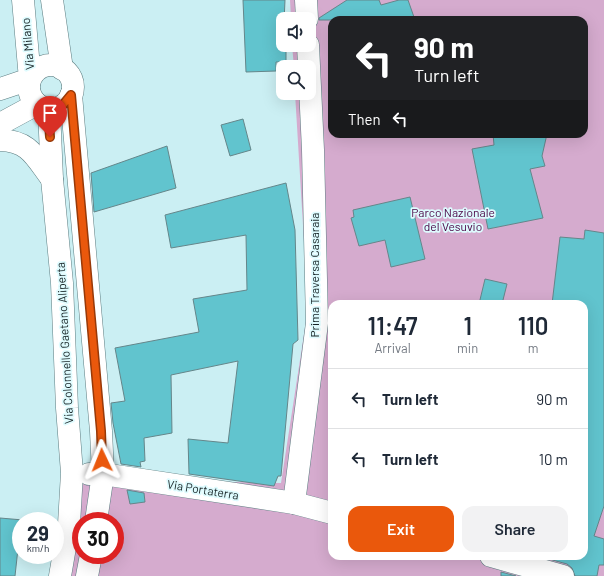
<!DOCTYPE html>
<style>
body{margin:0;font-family:Barlow,sans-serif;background:#f2f2f3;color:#1f2937;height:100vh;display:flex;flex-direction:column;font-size:15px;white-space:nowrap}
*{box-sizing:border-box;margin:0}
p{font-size:13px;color:#747a83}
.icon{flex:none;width:22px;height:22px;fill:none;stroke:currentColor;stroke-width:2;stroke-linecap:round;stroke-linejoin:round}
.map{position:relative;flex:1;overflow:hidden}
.drawer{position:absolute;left:328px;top:300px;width:260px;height:260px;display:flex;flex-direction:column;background:#fff;border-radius:12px;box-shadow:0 4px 16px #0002}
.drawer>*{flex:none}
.top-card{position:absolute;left:328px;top:16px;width:260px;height:122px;border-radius:12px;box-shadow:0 4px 16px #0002;background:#202124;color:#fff;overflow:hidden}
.controls{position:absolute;left:276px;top:12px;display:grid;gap:8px}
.controls a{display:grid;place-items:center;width:40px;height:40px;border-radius:8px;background:#fff;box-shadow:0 4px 16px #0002;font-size:20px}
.speed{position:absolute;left:12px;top:512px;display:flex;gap:8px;font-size:20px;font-weight:700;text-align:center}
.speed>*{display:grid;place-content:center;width:52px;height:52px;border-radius:50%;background:#fff;box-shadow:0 4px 16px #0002;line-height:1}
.speed small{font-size:10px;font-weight:400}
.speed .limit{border:6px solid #d22;background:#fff;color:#111}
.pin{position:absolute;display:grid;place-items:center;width:34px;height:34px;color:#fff;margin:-41px -17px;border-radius:50% 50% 50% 0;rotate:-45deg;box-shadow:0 0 4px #0007}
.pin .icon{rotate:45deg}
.me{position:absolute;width:44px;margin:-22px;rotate:358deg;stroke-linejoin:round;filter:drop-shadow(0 0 3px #0008)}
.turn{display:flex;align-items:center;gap:14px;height:84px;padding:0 20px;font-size:18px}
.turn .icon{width:52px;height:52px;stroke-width:2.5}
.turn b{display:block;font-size:28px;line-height:34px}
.then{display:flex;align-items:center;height:38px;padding:0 20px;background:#0003;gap:8px;font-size:15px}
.eta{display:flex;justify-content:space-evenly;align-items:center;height:68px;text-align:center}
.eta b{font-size:24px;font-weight:600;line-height:28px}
.cta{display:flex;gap:8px;margin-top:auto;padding:8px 20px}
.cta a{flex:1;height:46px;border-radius:12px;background:#ea580c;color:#fff;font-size:16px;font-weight:600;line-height:46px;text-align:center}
.cta a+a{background:#f2f2f3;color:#1f2937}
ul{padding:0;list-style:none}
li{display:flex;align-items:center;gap:12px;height:60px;padding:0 20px;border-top:1px solid #e0e1e3}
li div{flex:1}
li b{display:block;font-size:15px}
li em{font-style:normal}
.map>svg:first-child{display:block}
</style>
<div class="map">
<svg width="604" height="576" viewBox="0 0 604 576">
<rect width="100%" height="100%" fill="#cbeff3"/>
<path fill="#d5abce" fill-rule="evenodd" d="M 290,0 L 604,0 L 604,576 L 51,576 L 64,478 L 281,483 L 308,308 L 295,93 L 309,93 L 309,67 L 294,67 L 292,45 L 309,45 L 309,19 L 291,19 ZM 332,20 L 584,20 L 584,134 L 332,134 ZM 332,304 L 584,304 L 584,556 L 332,556 ZM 81,521 L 115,521 L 115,555 L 81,555 Z"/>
<g fill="#61c4ce" stroke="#65868a">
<polygon points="243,0 285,0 283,45 286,45 286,62 276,62 276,71 246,72"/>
<polygon points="347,0 379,0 381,5 399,0 408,0 415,20 319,20 319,18"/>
<polygon points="243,119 251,150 230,156 221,125"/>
<polygon points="493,134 547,134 542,156 545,166 530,169 543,218 488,229 472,149 494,145"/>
<polygon points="167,146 176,188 94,212 91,173"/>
<polygon points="286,183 295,230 298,340 293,344 281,476 278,476 274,486 189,474 188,439 228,443 238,361 171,375 172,433 144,438 145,461 140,462 141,467 121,464 113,423 111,403 125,401 115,348 199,332 193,299 247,290 246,235 171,248 165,215"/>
<polygon points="410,197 425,259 391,267 385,240 359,246 351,218 354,217 353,210"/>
<polygon points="585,230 604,233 604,506 594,536 604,539 604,565 599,565 597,576 575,576 572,568 567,564 538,556 584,556 584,304 552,304 560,237 584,239"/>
<polygon points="485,279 507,284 502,304 479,304"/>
<polygon points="127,490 144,493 145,502 130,504"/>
<polygon points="0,518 23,520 21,521 15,576 0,576"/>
<polygon points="501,572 516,576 501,576"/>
</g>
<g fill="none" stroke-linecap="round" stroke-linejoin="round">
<g stroke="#5c7d81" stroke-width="23">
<g id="minor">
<polyline points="52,0 62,69"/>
<polyline points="306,0 307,19"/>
<circle cx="51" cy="87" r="22"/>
<polyline points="0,89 30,79 23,0"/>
<polyline points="71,95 101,431 103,474 96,521"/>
<polyline points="49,109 52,179 62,283 67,408 72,473 69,524 60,576"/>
<polyline points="0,124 37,104"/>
<path d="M 0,140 C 30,141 35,157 52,179"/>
<polyline points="89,474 103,474 294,503 332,513"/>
<polyline points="294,503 317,323 313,150 308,45"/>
<polyline points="491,556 563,576"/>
<polyline points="87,576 91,555"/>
</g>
</g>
<use href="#minor" stroke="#fff" stroke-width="22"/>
</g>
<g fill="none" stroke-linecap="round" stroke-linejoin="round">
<g stroke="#983908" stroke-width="10">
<polyline id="route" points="50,137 48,109 62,106 71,95 101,431 102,460"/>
</g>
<use href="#route" stroke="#ea580c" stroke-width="7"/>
</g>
<g text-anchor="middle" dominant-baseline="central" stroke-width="3.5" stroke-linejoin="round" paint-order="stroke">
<g font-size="12" fill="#172426" stroke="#defbfe">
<text transform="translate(27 44) rotate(-95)">Via Milano</text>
<text transform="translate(314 275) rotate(-90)">Prima Traversa Casaraia</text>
<text transform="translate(64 343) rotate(-93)">Via Colonnello Gaetano Aliperta</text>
<text transform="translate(203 489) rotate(9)">Via Portaterra</text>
</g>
<g font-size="12" fill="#4a0444" stroke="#defbfe">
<text x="453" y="212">Parco Nazionale<tspan x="453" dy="14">del Vesuvio</tspan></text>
</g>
</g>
</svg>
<div class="controls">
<a><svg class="icon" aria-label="sound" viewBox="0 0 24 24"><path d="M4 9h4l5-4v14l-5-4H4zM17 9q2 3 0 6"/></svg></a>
<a><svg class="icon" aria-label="search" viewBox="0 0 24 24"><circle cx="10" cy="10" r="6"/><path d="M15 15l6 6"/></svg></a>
</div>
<div class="speed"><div>29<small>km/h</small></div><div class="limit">30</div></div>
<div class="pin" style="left:50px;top:137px;background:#d93025"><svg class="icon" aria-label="arrive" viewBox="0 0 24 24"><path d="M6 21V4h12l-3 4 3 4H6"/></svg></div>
<svg class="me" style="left:102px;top:460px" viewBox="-20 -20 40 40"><path d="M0-17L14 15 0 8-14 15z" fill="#ea580c" stroke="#fff" stroke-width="4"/></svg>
<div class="top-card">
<div class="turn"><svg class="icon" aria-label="left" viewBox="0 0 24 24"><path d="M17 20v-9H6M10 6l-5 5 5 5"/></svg><div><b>90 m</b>Turn left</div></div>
<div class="then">Then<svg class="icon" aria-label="left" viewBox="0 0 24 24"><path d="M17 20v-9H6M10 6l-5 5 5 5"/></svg></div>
</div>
<section class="drawer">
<div class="eta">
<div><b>11:47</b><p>Arrival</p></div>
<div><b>1</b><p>min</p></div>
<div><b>110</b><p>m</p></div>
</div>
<ul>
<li><svg class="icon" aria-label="left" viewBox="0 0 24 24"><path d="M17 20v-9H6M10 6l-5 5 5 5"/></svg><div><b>Turn left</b></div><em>90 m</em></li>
<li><svg class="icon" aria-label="left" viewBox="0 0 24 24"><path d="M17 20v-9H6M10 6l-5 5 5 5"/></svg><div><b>Turn left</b></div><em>10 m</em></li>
</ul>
<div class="cta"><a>Exit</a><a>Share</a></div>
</section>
</div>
